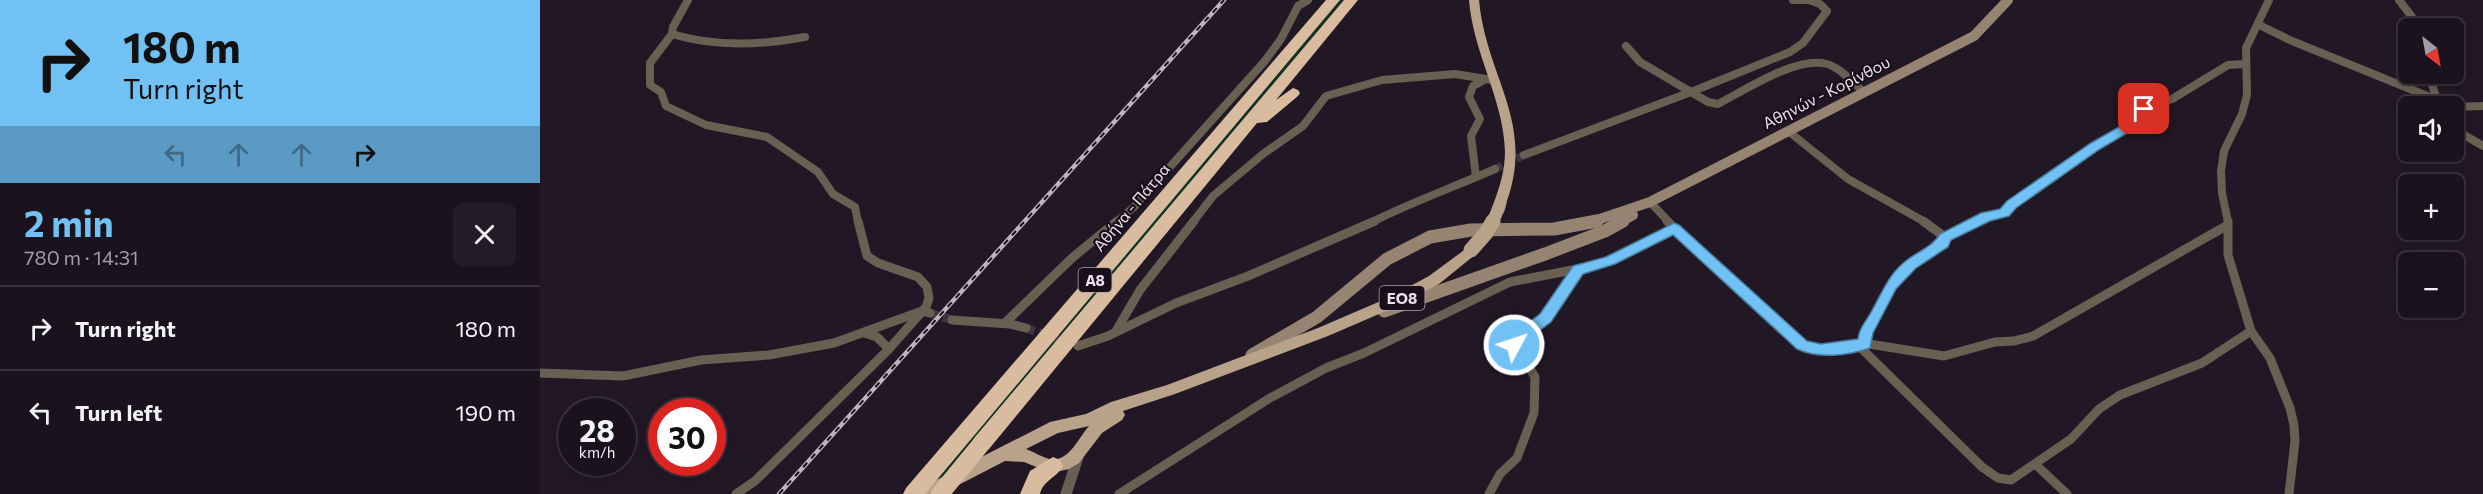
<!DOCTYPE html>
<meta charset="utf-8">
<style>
body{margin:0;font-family:Commissioner,sans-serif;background:#231b25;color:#f1f3f6;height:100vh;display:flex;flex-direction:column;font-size:22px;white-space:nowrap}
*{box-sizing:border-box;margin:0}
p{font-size:20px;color:#9f9ea3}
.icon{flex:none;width:33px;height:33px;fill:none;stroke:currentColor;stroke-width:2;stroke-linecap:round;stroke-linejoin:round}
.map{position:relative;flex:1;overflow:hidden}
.drawer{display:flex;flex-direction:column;background:#1a121c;width:540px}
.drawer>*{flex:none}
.top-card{background:#71c1f5;color:#111;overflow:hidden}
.needle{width:39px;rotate:149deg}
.fabs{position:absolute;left:1858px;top:18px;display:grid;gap:12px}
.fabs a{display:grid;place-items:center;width:66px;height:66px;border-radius:9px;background:#1a121c;box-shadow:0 3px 9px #0003,0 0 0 2px #38323b;font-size:30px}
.speed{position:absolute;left:18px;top:398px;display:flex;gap:12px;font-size:30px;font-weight:700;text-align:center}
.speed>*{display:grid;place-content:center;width:78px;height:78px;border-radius:50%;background:#1a121c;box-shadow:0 3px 9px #0003,0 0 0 2px #38323b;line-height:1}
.speed small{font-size:15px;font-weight:400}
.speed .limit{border:9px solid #d22;background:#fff;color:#111}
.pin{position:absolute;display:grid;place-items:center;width:51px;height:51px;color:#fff;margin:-26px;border-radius:12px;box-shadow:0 3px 9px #0006}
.me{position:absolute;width:66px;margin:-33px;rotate:50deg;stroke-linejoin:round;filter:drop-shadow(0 0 4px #0008)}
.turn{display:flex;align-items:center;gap:21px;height:126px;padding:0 24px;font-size:27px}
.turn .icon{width:78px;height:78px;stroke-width:2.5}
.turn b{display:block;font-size:42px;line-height:51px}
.lanes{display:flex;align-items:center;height:57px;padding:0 24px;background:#0003;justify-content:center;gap:30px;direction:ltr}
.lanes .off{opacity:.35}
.round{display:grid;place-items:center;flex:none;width:63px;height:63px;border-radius:9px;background:#231b25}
.headline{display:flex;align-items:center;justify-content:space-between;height:102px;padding:0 24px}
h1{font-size:36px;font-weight:700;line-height:45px;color:#71c1f5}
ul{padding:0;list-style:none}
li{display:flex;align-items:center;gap:18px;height:84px;padding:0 24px;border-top:2px solid #38323b}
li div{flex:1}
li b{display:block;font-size:22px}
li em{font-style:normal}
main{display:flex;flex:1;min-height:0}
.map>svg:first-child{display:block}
</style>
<main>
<section class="drawer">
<div class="top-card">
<div class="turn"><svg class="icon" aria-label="right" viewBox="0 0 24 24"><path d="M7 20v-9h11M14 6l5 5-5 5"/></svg><div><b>180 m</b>Turn right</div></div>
<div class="lanes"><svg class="icon off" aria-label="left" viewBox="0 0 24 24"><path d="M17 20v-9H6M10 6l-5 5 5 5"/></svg><svg class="icon off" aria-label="ahead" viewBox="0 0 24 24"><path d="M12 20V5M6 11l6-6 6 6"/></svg><svg class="icon off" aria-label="ahead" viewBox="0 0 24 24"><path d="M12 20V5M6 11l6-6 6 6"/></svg><svg class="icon" aria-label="right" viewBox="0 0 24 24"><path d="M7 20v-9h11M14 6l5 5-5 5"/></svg></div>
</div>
<div class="headline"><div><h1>2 min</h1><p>780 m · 14:31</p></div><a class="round"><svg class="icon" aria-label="close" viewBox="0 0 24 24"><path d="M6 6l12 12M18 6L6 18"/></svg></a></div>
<ul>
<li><svg class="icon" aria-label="right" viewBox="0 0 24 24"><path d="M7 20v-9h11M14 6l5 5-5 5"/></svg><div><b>Turn right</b></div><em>180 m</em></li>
<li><svg class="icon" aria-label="left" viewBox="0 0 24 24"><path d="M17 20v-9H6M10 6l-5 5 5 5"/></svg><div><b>Turn left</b></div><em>190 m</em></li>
</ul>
</section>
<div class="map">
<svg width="1943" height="494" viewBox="0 0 1943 494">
<rect width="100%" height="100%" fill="#221825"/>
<polygon fill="#103124" points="800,0 804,0 389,494 383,494"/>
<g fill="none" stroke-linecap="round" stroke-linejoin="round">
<polyline stroke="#403643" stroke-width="8" stroke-dasharray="8 4" stroke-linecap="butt" points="955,169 984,155"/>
<g stroke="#403643" stroke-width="9" stroke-dasharray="9 4.5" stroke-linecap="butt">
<polyline points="390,313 412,320"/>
<polyline points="486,328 528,343"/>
</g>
<g stroke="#6a5f53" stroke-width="8">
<polyline points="148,0 133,27 132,34 110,63 110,85 121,92 126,106 166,125 227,137 278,172 293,194 315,207 318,222"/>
<polyline points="1253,0 1266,0"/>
<polyline points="1859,0 1872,17 1873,28"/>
<polyline points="1719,25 1752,41 1912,106"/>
<path d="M 132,34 C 174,47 222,45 265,37"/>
<polyline points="1086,46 1100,62 1151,92 1250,52 1263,43 1287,11 1280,4 1269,0"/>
<polyline points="1889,74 1898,104"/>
<polyline points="1914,107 1943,106"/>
<polyline points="1914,129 1943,146"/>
<polyline points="1248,131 1308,179 1385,222"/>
<path d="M 984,155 L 1151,92 L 1168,102 L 1178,104 C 1205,90 1256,56 1287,64 C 1301,68 1313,83 1324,92"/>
<polyline points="936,177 931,136 940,119 929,97 933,86 944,80"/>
<polyline points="1110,202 1129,222"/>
<polyline points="576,222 594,207 724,62 741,39 758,6 768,0"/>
<polyline points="653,222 673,196 723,154 763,126 786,96 842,80 915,74 952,80"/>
<path d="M 832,222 C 872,202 914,187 955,169"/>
<polyline points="1435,222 1464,212 1471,204 1555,146 1585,129 1604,109 1632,99 1688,65 1705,64"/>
<polyline points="1688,222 1682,193 1681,171 1684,151 1702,114 1707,95 1706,48 1729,0"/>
</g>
<g stroke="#6a5f53" stroke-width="9">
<polyline points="1127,221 1262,345 1281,350 1329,344 1404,356 1455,342 1474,341 1493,336 1686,226"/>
<polyline points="1688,221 1688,255 1711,331 1730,358 1750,408 1754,425 1755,441 1749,494"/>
<polyline points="1405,237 1438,221"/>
<polyline points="412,320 470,324 486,328"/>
<polyline points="465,323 532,258 577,221"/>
<polyline points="576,331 600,290 654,221"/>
<polyline points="324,333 337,337 349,349"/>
<path d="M 1325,344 C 1326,327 1346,290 1357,277 C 1370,262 1387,252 1403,243 L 1405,237 L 1383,221"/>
<polyline points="1318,345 1442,467 1458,478 1471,480 1531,439 1559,409 1580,395 1662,363 1711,331"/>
<polyline points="538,346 568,336 636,303 708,276 835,221"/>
<polyline points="0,373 83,376 161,360 229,355 294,343 382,311 390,313"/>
<polyline points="1495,464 1527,494"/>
<polyline points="196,494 215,481 349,349 386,307 389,298 387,287 378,277 338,263 327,256 318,221"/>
<polyline points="579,494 730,398 786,368 824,353 970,282 1058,265 1134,228"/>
<polyline points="949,494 960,474 977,458 994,413 995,377 974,343 1002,322 1038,270"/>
</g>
<polyline stroke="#6a5f53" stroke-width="11" points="526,494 539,454"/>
<g stroke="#968472" stroke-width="10">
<polyline points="1051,222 1110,202 1434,36 1468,0"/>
<polyline points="1080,222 1093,215"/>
</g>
<g stroke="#968472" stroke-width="13">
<polyline points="844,311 1005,254 1065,231 1083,221"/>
<polyline points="712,355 777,317 847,259 890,237 931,230 1014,229 1057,221"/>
</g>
<g fill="#b9a28a" fill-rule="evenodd">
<path d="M 929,0 L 939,0 C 946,77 995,121 967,201 C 965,209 964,217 956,220 L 949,215 C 957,195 965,174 965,152 C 964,100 933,53 929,0 Z"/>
<path d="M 931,245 L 938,250 L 936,254 L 899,284 L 860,305 L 788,336 L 635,394 L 583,411 L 585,415 L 582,420 L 562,433 L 539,463 L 529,469 L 511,473 L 484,462 L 465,461 L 401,494 L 377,494 L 379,489 L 510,422 L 546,414 L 571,402 L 627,385 L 778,328 L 850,297 L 889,276 ZM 549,426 C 538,438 529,463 509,459 C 502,457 494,452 486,449 L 518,433 Z"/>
</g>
<g fill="#d9bc9f" fill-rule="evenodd">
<polygon points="786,0 800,0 385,494 363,494 366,488"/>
<polygon points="804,0 818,0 736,100 753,88 758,90 760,93 758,96 727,122 717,123 449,449 442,451 435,449 432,443 435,437"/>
<path d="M 513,457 L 520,460 L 523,466 C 517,478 503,480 500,494 L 480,494 L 490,471 Z"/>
</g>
<g stroke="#bcb5be" stroke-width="4.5">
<polyline id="rail" points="239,494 684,0"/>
</g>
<use href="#rail" stroke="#190f1b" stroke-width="2" stroke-dasharray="6" stroke-linecap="butt"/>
<polyline stroke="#b9a28a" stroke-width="12" points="952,222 956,215"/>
<polyline stroke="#b9a28a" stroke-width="15" points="931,250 946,233 953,221"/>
<polyline stroke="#d9bc9f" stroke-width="18" points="400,494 442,443"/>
</g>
<path fill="#71c1f5" stroke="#497d9f" stroke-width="1.5" d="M 1604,105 L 1610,109 L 1589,132 L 1560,149 L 1476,208 L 1469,216 L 1450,221 L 1411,240 L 1408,247 L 1376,268 L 1356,289 L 1333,333 L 1330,348 C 1307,356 1279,359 1257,349 L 1133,235 L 1075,264 L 1043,274 L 1011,322 L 983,343 L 980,349 L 969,349 L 967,345 L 973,334 L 1000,314 L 1033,266 L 1066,257 L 1134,223 L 1139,225 L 1267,341 L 1281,344 L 1318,339 C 1319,328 1325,323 1330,314 C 1342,294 1348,274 1367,260 C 1379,251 1393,246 1400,234 L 1441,213 L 1460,209 L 1467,201 L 1551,143 L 1581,126 L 1599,106 Z"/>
<g text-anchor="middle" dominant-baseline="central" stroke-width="4.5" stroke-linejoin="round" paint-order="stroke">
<g fill="#190f1b" stroke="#aba3ad" stroke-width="1.5">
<rect x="538.5" y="268" width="33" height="24" rx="4.5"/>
<rect x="839.5" y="286" width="45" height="24" rx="4.5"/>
</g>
<g font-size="15" font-weight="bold" fill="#e9e2eb">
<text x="555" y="280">Α8</text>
<text x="862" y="298">ΕΟ8</text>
</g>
<g font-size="16" fill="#e9e2eb" stroke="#190f1b">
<text transform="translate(1286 92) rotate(-27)">Αθηνών - Κορίνθου</text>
<text transform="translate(591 207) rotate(-50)">Αθήνα - Πάτρα</text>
</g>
</g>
</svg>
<div class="fabs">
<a><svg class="needle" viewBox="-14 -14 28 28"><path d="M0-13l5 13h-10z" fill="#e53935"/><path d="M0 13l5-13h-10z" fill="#9f9ea3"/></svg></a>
<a><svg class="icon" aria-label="sound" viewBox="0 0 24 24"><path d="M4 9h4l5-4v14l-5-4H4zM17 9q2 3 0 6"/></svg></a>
<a>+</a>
<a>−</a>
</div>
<div class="speed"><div>28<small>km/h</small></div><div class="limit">30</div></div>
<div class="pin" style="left:1604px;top:109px;background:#d93025"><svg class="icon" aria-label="arrive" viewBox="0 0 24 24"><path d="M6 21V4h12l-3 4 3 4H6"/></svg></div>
<svg class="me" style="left:974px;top:345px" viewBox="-20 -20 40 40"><circle r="17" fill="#71c1f5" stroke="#fff" stroke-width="3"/><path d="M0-11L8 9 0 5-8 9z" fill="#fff"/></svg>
</div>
</main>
